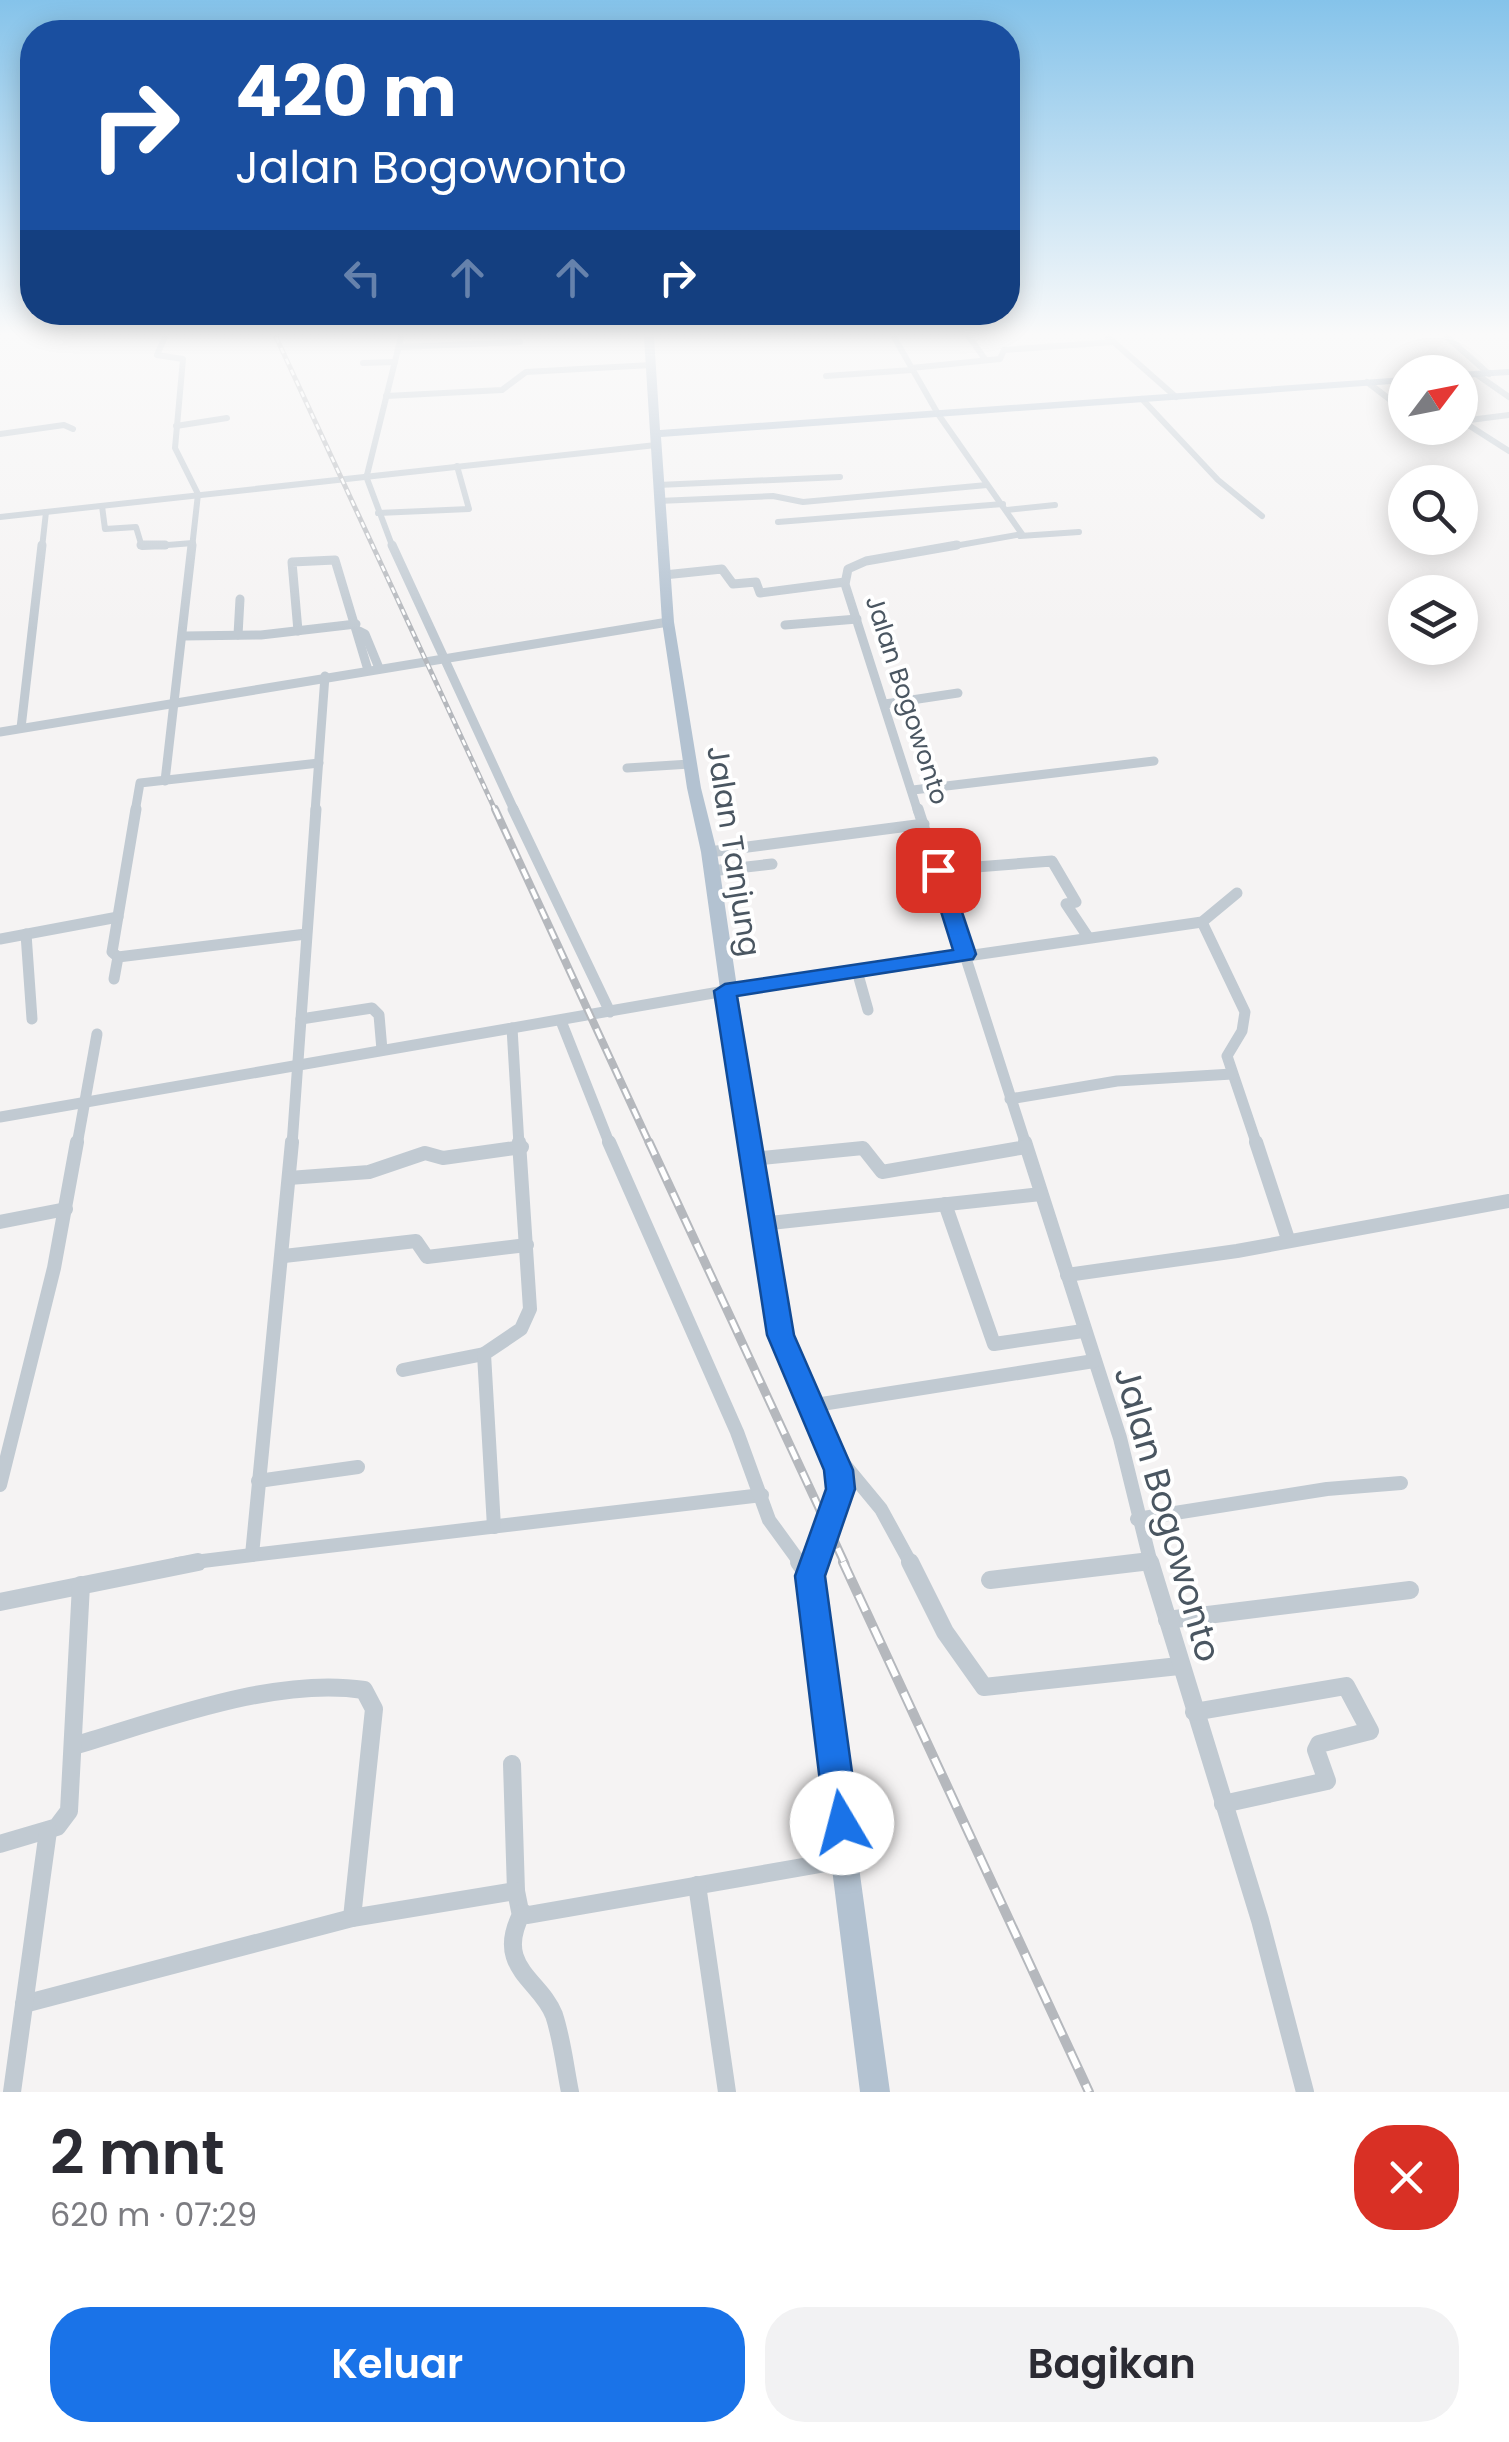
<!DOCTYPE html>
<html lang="id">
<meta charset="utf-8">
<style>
body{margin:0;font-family:Poppins,sans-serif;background:#f2f2f3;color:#2b2b33;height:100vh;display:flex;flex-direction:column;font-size:38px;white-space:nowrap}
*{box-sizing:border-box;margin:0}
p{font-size:32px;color:#7c7c81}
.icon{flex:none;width:55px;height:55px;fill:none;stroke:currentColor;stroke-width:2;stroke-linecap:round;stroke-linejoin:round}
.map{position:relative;height:2092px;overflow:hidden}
.drawer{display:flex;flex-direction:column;background:#fff;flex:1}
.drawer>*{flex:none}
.guide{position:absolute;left:20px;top:20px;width:1000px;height:305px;border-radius:40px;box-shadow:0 5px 25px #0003;background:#1a4fa0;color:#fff;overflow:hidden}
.needle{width:65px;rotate:58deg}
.controls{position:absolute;left:1388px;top:355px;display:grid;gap:20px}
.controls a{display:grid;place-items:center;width:90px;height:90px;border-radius:50%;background:#fff;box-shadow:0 5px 25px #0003;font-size:50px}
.pin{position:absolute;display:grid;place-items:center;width:85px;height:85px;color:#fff;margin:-42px;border-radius:20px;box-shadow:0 5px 15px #0006}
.me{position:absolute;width:110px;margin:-55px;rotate:352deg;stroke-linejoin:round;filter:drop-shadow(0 0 8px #0008)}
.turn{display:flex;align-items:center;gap:35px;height:210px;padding:0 50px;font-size:45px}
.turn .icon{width:130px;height:130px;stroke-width:2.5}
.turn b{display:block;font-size:70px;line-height:85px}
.lanes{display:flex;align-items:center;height:95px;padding:0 50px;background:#0003;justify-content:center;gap:50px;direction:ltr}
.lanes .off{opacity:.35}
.round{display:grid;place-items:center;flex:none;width:105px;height:105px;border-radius:40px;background:#f2f2f3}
.summary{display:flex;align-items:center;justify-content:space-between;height:170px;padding:0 50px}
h1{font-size:60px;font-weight:600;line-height:75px}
.action{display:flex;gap:20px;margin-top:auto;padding:20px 50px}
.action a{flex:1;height:115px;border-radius:40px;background:#1a73e8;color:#fff;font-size:40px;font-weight:600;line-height:115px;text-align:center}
.action a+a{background:#f2f2f3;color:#2b2b33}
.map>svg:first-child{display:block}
</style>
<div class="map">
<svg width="1509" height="2092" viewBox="0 0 1509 2092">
<rect width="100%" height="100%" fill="#f5f3f3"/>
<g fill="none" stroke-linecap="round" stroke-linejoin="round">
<g stroke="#c1cad2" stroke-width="6">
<polyline points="165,337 157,355 183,359 175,448 198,494 192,548"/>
<polyline points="894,337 938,414 1022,534 943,548"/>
<polyline points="969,337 985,359"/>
<polyline points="1108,337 1176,397"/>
<polyline points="1447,337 1489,374"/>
<polyline points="399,347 520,342"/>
<polyline points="363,363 395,362"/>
<polyline points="911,368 1000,359 1004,350 1113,342"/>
<polyline points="1476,374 1509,397"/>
<polyline points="826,376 912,370"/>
<polyline points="1367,382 1405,411"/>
<polyline points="386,396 502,390 526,372 651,365"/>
<polyline points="1142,399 1218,480 1262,516"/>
<polyline points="1462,421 1509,451"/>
<polyline points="1462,421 1509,415"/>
<polyline points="176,426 227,418"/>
<polyline points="0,434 64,425 73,429"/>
<polyline points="367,475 401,337"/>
<polyline points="366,476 393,548"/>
<polyline points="658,485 840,477"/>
<polyline points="658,501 773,496 803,502 987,485"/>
<polyline points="102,506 105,529 136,527 142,547 193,543"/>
<polyline points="1007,510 1055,505"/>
<polyline points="378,513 469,509 457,466"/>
<polyline points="0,517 656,445"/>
<polyline points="778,522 1003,504"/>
<polyline points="1020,536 1079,532"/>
<polyline points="42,548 46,512"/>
</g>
<g stroke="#c1cad2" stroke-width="9">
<polyline points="141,545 165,545"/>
<polyline points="392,545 515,812"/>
<polyline points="664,575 722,569 733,584 756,582 760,593 845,582"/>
<polyline points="785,625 857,619"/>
<polyline points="298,631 292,562 335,560 368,670"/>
<polyline points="359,631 365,634 379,668"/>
<polyline points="238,635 240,599"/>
<polyline points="184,636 261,635 356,624"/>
<polyline points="885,704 958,693"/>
<polyline points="21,728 42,545"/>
<polyline points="0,732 668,622"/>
<polyline points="627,768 690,764"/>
<polyline points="165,781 192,545"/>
<polyline points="913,790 1154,761"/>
<polyline points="135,812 140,783 319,763"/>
<polyline points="315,812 325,676"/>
<polyline points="918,812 845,584 848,569 866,561 957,545"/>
</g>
<g stroke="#c1cad2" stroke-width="11">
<polyline points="136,809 112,952 118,957 306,934"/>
<polyline points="513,809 610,1012"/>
<polyline points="918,809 1026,1145"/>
<polyline points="709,852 924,824"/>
<polyline points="938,870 1052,861 1076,902 1066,904 1088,937"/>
<polyline points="711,871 772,864"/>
<polyline points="1202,922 1245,1012 1242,1031 1227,1056 1257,1145"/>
<polyline points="26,934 32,1019"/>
<polyline points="0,939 118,917"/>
<polyline points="857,971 868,1010"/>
<polyline points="114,979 118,957"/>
<polyline points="301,1019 372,1008 379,1015 382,1050"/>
<polyline points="561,1021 610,1145"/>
<polyline points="512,1028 519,1145"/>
<polyline points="1010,1099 1117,1081 1232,1074"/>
<polyline points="0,1117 725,991 1202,922 1237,893"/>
<polyline points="77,1145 97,1034"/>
<polyline points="292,1145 316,809"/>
</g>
<g stroke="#c1cad2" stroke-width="14">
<polyline points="292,1142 252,1555 762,1495"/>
<polyline points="609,1142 737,1432 769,1520 801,1564"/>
<polyline points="1025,1142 1120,1438 1151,1564"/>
<polyline points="1256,1142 1288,1239"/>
<polyline points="751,1159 863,1148 882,1172 1026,1147"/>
<polyline points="289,1178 369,1172 425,1153 443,1158 522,1147"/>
<polyline points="945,1204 994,1344 1083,1331"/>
<polyline points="0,1222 66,1209"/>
<polyline points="761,1224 1041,1194"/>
<polyline points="284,1256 416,1241 427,1257 527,1245"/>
<polyline points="1067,1275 1237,1251 1509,1201"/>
<polyline points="403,1370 484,1354"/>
<polyline points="809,1406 1094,1361"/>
<polyline points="838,1457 881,1509 911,1564"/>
<polyline points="258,1481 358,1467"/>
<polyline points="0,1485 54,1268 77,1142"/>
<polyline points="1137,1519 1327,1489 1401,1483"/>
<polyline points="494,1527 484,1354 521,1329 530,1309 519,1142"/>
<polyline points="178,1564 252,1555"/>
<polyline points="1121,1564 1150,1561"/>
</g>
<g stroke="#c1cad2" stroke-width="18">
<polyline points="799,1562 810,1577"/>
<polyline points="910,1562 945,1632 984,1687 1179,1666"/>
<polyline points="1150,1562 1260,1920 1305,2092"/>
<polyline points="990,1580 1142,1562"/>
<polyline points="0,1602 198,1562"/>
<polyline points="1167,1620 1410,1590"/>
<polyline points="1194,1712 1346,1686 1370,1731 1319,1744 1316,1750 1327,1781 1223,1804"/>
<path d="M 73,1746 C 159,1721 275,1676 364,1690 L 374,1709 L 352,1918"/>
<polyline points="512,1764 516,1891 520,1911 528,1915 843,1860"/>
<polyline points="0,1844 57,1827 69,1811 81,1585"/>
<polyline points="697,1885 727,2092"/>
<path d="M 522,1913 C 493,1967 541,1980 554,2015 C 562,2039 565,2067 570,2092"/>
<polyline points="24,2004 352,1918 516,1891"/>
<polyline points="12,2092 48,1831"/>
</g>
<g fill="#b3c2d1" fill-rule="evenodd">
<polygon points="644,337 654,337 660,430 1405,377 1405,383 661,437 674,622 701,788 717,852 784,1305 798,1354 844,1453 852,1489 822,1577 823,1606 890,2092 860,2092 799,1606 798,1577 830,1489 822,1453 776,1354 764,1305 701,852 687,788 662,622"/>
<polygon points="1509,369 1509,375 1460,378 1458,372"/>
</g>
<g stroke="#b5b8bd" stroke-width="5">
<polyline id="rail-far3" points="276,337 496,812"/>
</g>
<g stroke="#b5b8bd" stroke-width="8">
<polyline id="rail-far2" points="495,809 650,1145"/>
</g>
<g stroke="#b5b8bd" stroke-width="9">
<polyline id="rail-far1" points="649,1142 845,1564"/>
</g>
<g stroke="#b5b8bd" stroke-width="10">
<polyline id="rail" points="843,1562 1089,2092"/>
</g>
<use href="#rail-far3" stroke="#fff" stroke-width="2.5" stroke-dasharray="6" stroke-linecap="butt"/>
<use href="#rail-far2" stroke="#fff" stroke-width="4" stroke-dasharray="11" stroke-linecap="butt"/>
<use href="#rail-far1" stroke="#fff" stroke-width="5" stroke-dasharray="14" stroke-linecap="butt"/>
<use href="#rail" stroke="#fff" stroke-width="6" stroke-dasharray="18" stroke-linecap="butt"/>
</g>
<linearGradient id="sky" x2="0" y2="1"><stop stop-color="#85c3ea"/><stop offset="0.53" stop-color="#fafafa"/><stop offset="1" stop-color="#fafafa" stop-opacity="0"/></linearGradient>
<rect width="1509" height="630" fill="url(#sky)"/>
<polygon fill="#1a73e8" stroke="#114b97" stroke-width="2.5" points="938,864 948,870 976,954 973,959 737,996 794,1335 853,1470 855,1489 825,1576 859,1823 854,1835 842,1840 830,1835 825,1823 795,1576 826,1489 824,1470 767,1335 714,991 725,984 953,950 928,870"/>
<g text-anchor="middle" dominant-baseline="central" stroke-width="8" stroke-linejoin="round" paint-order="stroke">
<g font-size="25" fill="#4a5661" stroke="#fff">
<text transform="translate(907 700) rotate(72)">Jalan Bogowonto</text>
</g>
<g font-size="30" fill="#4a5661" stroke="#fff">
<text transform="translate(734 851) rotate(81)">Jalan Tanjung</text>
</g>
<g font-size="35" fill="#4a5661" stroke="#fff">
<text transform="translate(1168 1514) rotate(74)">Jalan Bogowonto</text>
</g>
</g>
</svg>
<div class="controls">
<a><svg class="needle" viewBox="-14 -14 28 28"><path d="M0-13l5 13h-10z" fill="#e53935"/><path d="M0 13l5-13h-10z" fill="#7c7c81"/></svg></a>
<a><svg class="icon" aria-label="search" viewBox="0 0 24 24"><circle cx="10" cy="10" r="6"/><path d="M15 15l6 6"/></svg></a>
<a><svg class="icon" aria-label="layers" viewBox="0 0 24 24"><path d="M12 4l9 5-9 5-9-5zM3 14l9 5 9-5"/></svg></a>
</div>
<div class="pin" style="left:938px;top:870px;background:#d93025"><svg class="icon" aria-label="arrive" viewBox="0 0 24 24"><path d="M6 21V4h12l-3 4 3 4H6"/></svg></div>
<svg class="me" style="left:842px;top:1823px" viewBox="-20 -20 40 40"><circle r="19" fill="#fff"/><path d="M0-13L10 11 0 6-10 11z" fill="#1a73e8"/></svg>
<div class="guide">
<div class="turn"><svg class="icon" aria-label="right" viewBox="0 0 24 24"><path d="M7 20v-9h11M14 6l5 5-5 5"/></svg><div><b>420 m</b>Jalan Bogowonto</div></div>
<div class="lanes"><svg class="icon off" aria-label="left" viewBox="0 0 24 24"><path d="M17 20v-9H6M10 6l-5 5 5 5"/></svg><svg class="icon off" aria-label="ahead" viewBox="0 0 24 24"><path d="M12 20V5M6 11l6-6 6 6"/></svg><svg class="icon off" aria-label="ahead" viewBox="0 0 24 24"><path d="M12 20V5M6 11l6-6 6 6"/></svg><svg class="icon" aria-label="right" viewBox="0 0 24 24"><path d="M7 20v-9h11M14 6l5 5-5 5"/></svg></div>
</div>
</div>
<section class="drawer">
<div class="summary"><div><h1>2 mnt</h1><p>620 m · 07:29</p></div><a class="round" style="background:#d93025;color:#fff"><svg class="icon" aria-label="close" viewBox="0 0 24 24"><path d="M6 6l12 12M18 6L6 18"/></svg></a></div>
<div class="action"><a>Keluar</a><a>Bagikan</a></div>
</section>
